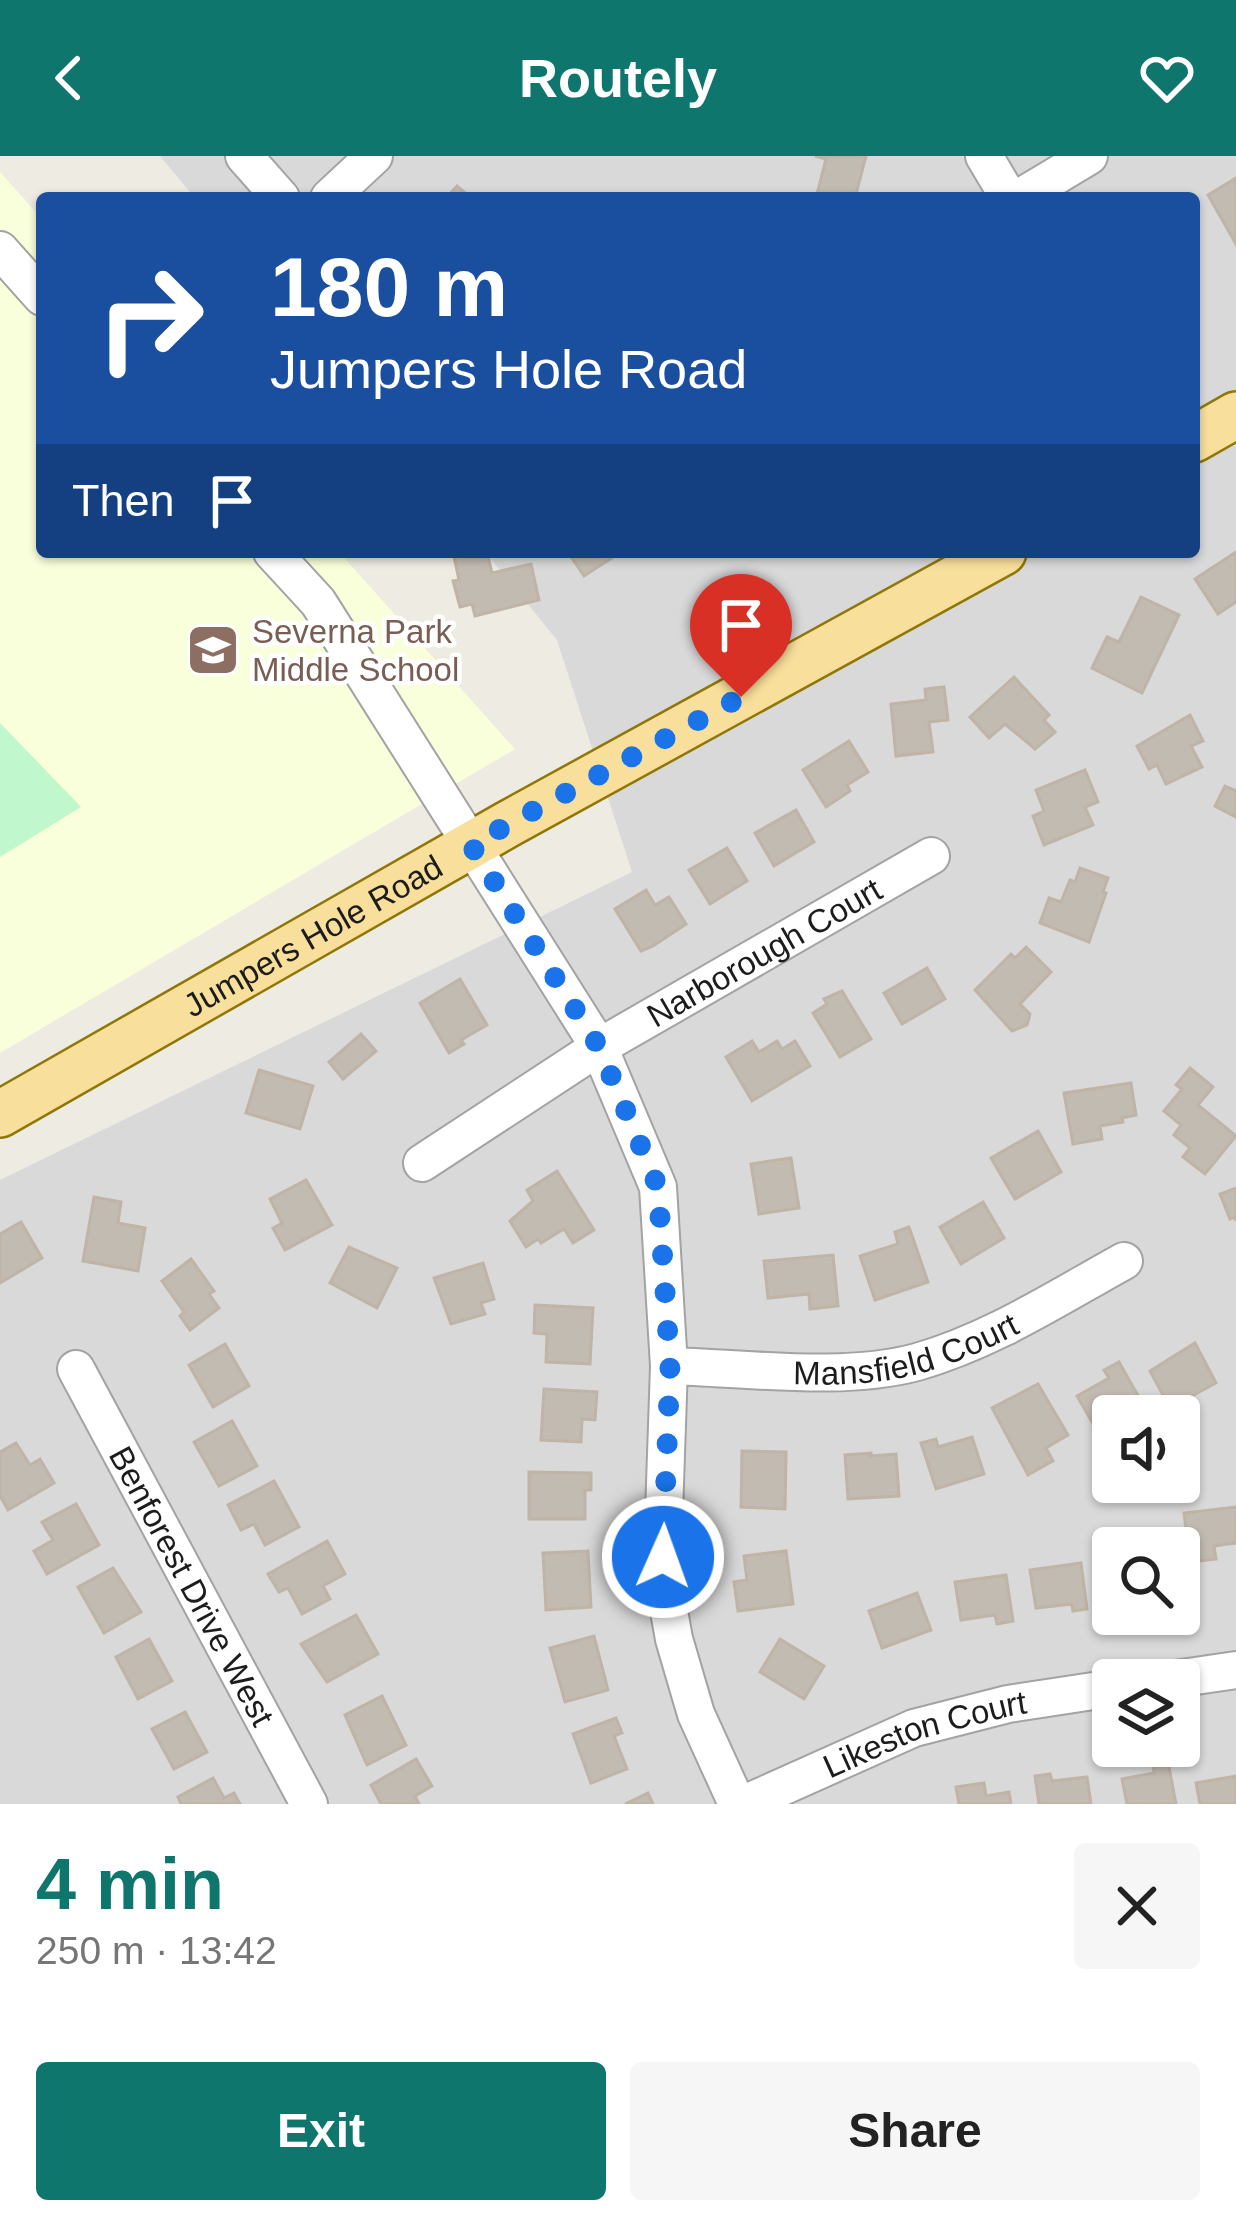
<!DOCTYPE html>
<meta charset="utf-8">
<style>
body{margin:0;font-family:Arial,sans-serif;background:#f6f6f6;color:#222;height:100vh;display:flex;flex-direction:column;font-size:45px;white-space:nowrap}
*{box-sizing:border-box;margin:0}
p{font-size:39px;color:#767676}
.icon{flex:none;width:66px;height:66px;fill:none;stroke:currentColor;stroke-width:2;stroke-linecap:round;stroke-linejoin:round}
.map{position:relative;height:1648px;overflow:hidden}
.details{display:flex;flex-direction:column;background:#fff;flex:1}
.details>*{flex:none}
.banner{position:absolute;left:36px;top:36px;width:1164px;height:366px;border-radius:12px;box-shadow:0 3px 9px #0004;background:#1a4fa0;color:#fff;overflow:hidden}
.fabs{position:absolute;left:1092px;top:1239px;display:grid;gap:24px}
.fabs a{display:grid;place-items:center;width:108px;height:108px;border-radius:12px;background:#fff;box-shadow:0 3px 9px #0004;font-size:60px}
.pin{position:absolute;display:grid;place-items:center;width:102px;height:102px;color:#fff;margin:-123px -51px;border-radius:50% 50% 50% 0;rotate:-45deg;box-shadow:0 0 12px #0007}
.pin .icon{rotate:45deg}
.me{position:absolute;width:132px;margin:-66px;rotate:2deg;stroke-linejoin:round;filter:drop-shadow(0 0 9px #0008)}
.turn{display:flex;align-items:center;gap:42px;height:252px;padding:0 36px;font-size:54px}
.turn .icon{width:156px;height:156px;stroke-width:2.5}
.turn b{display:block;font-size:84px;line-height:102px}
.then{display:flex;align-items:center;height:114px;padding:0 36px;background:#0003;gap:24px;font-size:45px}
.round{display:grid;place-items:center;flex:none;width:126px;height:126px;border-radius:12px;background:#f6f6f6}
.head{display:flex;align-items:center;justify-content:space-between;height:204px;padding:0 36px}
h1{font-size:72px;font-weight:600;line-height:90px;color:#0f766e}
.button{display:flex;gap:24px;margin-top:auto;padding:24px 36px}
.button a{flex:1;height:138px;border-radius:12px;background:#0f766e;color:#fff;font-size:48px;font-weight:600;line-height:138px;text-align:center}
.button a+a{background:#f6f6f6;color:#222}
header{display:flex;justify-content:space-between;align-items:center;height:156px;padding:0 36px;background:#0f766e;color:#fff;font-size:54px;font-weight:600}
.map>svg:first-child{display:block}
</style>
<header><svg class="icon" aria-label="back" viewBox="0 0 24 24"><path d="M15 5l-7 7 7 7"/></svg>Routely<svg class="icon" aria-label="heart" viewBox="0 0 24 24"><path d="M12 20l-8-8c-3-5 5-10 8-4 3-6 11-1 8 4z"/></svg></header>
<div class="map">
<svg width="1236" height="1648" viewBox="0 0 1236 1648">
<rect width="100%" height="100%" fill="#edebe2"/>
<path fill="#dad9d9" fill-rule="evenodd" d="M 160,0 L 1236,0 L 1236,1648 L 0,1648 L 0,1024 L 632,716 L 557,484 L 485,396 L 1194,396 L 1194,42 L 195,42 ZM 1113,1260 L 1179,1260 L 1179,1326 L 1113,1326 ZM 1113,1392 L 1179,1392 L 1179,1458 L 1113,1458 ZM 1113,1524 L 1179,1524 L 1179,1590 L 1113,1590 Z"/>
<polygon fill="#f9fedb" points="0,16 42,63 42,396 339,396 515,593 0,897"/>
<polygon fill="#c0f7cc" points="0,567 81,651 0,701"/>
<g fill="#c2bbb2" stroke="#bfb4a5" stroke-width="3">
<polygon points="815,0 866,0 855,42 816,42 826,3"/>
<polygon points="1236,22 1236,88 1208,39"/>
<polygon points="457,30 471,42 446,42"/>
<polygon points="453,396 487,396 492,417 531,408 539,444 475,460 472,448 460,451 453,425 459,424"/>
<polygon points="568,396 621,396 584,420"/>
<polygon points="1236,396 1236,446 1218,458 1195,423"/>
<polygon points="1141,441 1179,459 1142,537 1092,512 1107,481 1119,486"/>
<polygon points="1014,521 1049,559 1044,564 1055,576 1035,593 1005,568 989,582 970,561"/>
<polygon points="944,531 948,564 929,566 933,596 896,600 891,548 926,544 925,533"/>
<polygon points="1190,559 1203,585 1191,590 1202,611 1166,628 1157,609 1149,613 1137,590"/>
<polygon points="849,585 868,616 847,629 850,635 826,651 803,614"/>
<polygon points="1085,614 1098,646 1085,651 1093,669 1044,689 1033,660 1044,655 1036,634"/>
<polygon points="1225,630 1236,635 1236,661 1215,650"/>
<polygon points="796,654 814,686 774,710 755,677"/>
<polygon points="727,692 747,725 710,748 689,714"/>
<polygon points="1080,712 1108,722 1103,736 1106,737 1089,786 1040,767 1049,742 1061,746 1070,724 1075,726"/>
<polygon points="646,734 655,749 669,741 686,768 653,790 641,795 615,753"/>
<polygon points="1026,791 1051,816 1020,848 1030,858 1027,869 1012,875 975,834 1011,798 1015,802"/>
<polygon points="927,812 945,843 902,868 884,837"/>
<polygon points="460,823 487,869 461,884 464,888 449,897 420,847"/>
<polygon points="842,835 871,883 840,901 813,857 827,848 824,843"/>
<polygon points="361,878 376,895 343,923 329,906"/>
<polygon points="752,885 759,896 777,885 782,893 795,885 810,910 752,945 726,901"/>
<polygon points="1190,912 1213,931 1198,949 1236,980 1205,1018 1183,1001 1190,992 1174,979 1181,969 1164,955 1182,933 1176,929"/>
<polygon points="259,914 313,930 300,973 246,957"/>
<polygon points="1131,927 1136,959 1122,962 1123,966 1100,970 1102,983 1073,988 1064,937"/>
<polygon points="1038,975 1061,1016 1015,1043 991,1002"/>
<polygon points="791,1002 799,1052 759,1058 751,1008"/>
<polygon points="557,1015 594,1074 573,1087 564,1073 541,1087 538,1083 526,1091 510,1065 533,1045 527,1034"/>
<polygon points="306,1024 332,1069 285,1094 273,1072 282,1067 270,1043"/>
<polygon points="1236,1032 1236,1065 1235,1061 1230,1063 1220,1038"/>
<polygon points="94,1041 121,1046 118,1067 145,1072 138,1115 83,1105"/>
<polygon points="983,1046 1004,1082 961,1108 940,1071"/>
<polygon points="21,1066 42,1102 0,1127 0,1078"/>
<polygon points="909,1071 928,1126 875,1144 860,1100 898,1088 895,1076"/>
<polygon points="349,1091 397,1112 377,1152 330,1127"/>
<polygon points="833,1099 838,1150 810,1153 809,1138 768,1142 764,1105"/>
<polygon points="191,1103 214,1135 209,1138 219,1152 190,1174 180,1160 184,1156 162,1125"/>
<polygon points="483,1107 494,1143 481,1147 485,1158 451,1168 434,1122"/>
<polygon points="535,1149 593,1152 590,1208 546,1206 547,1178 534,1177"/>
<polygon points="1195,1187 1216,1227 1170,1252 1150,1215"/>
<polygon points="225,1188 249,1230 213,1251 189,1209"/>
<polygon points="1119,1206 1149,1259 1113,1260 1096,1273 1077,1240 1109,1222 1104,1214"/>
<polygon points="1038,1228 1068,1279 1046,1292 1053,1305 1028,1319 992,1252"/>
<polygon points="544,1233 597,1236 595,1264 582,1263 581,1286 541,1284"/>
<polygon points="232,1265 257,1310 219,1330 194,1286"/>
<polygon points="972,1281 984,1318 936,1333 921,1287 936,1283 938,1291"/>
<polygon points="16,1287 30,1309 40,1303 54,1327 8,1354 0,1340 0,1296"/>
<polygon points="742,1295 786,1296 785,1353 741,1351"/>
<polygon points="871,1297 871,1300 896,1298 899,1340 848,1343 845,1299"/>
<polygon points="529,1316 591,1317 591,1334 585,1334 585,1363 529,1363"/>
<polygon points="274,1325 299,1371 265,1389 254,1368 241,1374 228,1349"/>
<polygon points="76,1348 99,1389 47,1418 34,1395 53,1384 42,1366"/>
<polygon points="1236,1351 1236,1387 1214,1390 1216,1403 1190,1406 1184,1357"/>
<polygon points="327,1385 345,1418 323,1430 330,1443 302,1458 288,1432 279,1436 268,1418"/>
<polygon points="588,1395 591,1451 546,1454 543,1397"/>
<polygon points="786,1395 793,1448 738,1455 734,1426 747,1424 744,1400"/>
<polygon points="1113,1395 1113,1449 1111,1450 1105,1396"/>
<polygon points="1081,1407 1087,1453 1073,1455 1072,1448 1036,1452 1030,1414"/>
<polygon points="113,1412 141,1456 104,1477 78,1431"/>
<polygon points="1006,1419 1013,1465 997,1468 995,1459 961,1464 955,1426"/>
<polygon points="917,1437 931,1474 882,1492 869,1455"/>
<polygon points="356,1459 378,1498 327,1526 301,1488"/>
<polygon points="594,1480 608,1534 565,1546 550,1492"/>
<polygon points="149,1483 172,1525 138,1543 116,1501"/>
<polygon points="780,1483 824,1510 804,1543 760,1516"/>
<polygon points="382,1540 406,1589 367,1609 345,1559"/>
<polygon points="185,1556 207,1596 174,1613 152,1573"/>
<polygon points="616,1562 622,1577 614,1580 627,1613 591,1627 573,1578"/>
<polygon points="416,1603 432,1630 415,1640 419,1648 381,1648 371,1629"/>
<polygon points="1168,1606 1176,1648 1127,1648 1122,1623 1154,1617 1153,1609"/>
<polygon points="1050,1618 1052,1625 1087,1621 1091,1648 1039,1648 1035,1620"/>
<polygon points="1236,1620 1236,1648 1200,1648 1196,1627"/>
<polygon points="213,1622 224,1642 234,1637 240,1648 181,1648 178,1641"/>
<polygon points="984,1627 986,1640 1009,1636 1011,1648 959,1648 956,1631"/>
<polygon points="648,1637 653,1648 625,1648"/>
</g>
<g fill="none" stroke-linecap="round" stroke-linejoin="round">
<g stroke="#a3a3a3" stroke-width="40">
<g id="minor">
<polyline points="244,0 281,42"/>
<polyline points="984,0 1009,42"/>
<polyline points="329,42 374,0"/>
<polyline points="1019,42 1089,0"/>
<polyline points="0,94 42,141"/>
<polyline points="272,396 318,446 599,891 658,1031 669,1210 662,1416 674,1483 696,1558 737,1648"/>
<path id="s1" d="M 422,1007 L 599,891 L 931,700"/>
<path id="s2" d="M 669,1210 C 747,1212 843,1226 917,1206 C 991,1185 1057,1142 1124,1105"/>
<path id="s3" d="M 76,1213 L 309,1648"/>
<polyline points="1168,1524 1236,1514"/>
<path id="s4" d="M 744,1648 L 914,1572 L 1008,1548 L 1113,1532"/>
</g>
</g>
<g stroke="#907705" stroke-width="50">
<g id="major">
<polyline points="1194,283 1236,259"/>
<path id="s5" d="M 0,958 L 508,668 L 1003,396"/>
</g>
</g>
<use href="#minor" stroke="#fff" stroke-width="36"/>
<use href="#major" stroke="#f9df9c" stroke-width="45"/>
</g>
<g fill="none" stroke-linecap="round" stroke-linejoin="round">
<polyline stroke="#1a73e8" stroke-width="21" stroke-dasharray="0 37.8" points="663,1401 670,1210 658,1031 599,891 471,689 741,541"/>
</g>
<defs>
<g id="school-square" transform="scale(2.7)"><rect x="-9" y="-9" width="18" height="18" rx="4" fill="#8d6e63" stroke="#fff"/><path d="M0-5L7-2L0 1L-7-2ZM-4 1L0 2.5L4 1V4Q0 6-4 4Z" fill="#fff"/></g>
</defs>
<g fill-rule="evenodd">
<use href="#school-square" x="213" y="494"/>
</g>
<g text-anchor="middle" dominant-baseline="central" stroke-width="9" stroke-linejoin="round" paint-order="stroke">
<g font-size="33" fill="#785e54" stroke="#fff" text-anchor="start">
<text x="252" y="475">Severna Park<tspan x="252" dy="38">Middle School</tspan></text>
</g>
<g font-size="33" fill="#1c1c1c" stroke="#fff">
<text stroke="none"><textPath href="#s5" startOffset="360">Jumpers Hole Road</textPath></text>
<text stroke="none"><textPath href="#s1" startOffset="402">Narborough Court</textPath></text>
<text stroke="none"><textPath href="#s2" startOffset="240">Mansfield Court</textPath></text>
<text stroke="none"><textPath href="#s3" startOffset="246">Benforest Drive West</textPath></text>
<text stroke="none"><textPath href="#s4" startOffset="195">Likeston Court</textPath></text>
</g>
</g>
</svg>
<div class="fabs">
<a><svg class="icon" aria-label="sound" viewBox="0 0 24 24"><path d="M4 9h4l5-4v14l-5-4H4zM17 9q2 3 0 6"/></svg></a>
<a><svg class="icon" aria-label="search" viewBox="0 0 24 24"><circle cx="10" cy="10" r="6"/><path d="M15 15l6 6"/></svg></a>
<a><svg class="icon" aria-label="layers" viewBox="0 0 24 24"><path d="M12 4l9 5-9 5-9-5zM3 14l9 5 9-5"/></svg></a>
</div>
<div class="pin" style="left:741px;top:541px;background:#d93025"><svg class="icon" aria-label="arrive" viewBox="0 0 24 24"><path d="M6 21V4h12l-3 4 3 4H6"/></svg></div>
<svg class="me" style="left:663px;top:1401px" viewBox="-20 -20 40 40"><circle r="17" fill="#1a73e8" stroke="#fff" stroke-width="3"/><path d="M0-11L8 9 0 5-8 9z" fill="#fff"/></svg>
<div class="banner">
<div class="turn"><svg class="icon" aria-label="right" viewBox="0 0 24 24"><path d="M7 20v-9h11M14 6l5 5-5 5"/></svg><div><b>180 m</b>Jumpers Hole Road</div></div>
<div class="then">Then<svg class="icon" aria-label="arrive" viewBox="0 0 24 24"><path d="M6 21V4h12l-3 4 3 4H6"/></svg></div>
</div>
</div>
<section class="details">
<div class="head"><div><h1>4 min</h1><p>250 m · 13:42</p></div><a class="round"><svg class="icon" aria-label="close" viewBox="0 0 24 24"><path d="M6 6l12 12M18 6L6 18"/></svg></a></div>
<div class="button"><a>Exit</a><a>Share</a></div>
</section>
